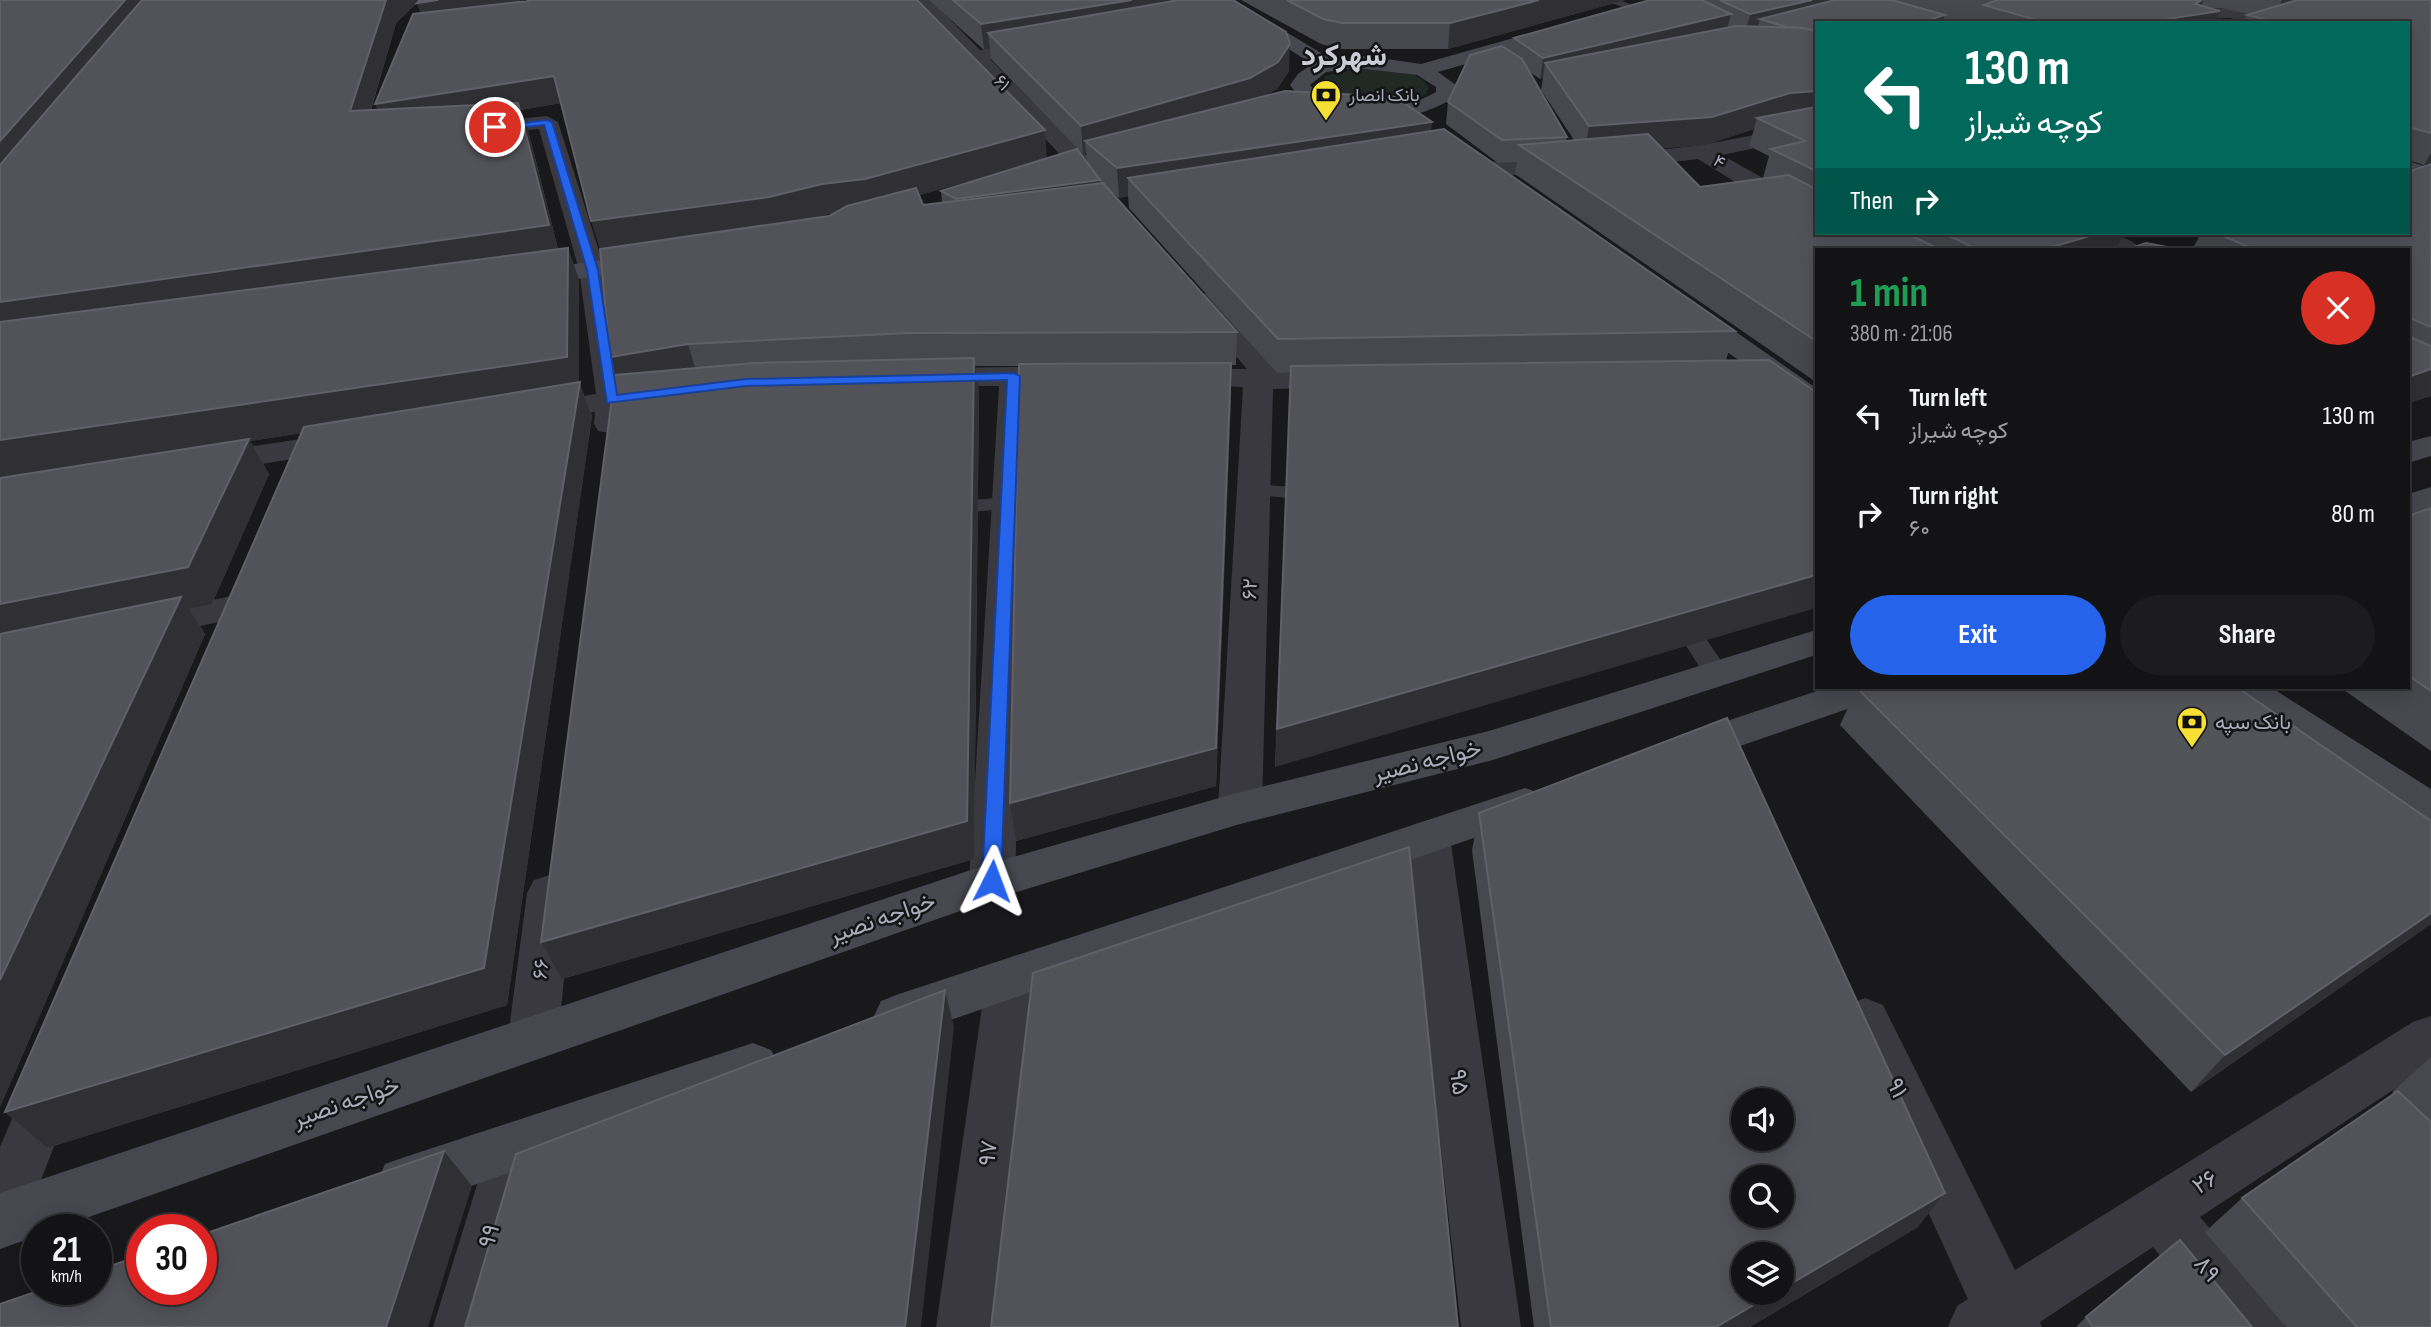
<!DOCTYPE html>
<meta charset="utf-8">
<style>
body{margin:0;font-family:"Sofia Sans Condensed",Vazirmatn,sans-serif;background:#1c1b1d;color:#f1f3f6;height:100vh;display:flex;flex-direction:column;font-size:26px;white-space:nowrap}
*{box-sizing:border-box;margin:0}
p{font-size:23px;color:#9d9ea0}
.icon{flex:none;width:38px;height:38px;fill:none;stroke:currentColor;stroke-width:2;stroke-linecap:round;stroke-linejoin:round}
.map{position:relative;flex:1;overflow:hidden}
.drawer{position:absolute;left:1815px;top:248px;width:595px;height:441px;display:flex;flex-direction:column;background:#131214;border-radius:0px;box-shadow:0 4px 18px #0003,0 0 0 2px #323234}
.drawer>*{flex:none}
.top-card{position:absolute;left:1815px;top:21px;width:595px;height:214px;border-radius:0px;box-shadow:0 4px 18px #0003,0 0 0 2px #323234;background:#00695c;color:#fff;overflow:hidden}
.fabs{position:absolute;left:1731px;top:1088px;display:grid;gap:14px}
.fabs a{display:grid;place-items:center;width:63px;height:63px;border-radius:50%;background:#131214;box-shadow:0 4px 18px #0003,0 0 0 2px #323234;font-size:35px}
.speed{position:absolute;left:21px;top:1214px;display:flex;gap:14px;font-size:35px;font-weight:700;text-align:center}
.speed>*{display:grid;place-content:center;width:91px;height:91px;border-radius:50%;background:#131214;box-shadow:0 4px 18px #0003,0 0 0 2px #323234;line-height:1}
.speed small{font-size:18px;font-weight:400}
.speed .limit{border:10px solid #d22;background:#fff;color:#111}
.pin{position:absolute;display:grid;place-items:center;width:60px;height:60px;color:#fff;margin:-30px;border:4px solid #fff;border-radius:50%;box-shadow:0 2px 7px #0007}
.me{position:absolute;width:77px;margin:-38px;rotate:3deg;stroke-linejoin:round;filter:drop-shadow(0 0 5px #0008)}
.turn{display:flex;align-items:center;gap:24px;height:147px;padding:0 35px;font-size:32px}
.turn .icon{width:91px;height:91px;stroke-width:2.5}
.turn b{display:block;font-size:49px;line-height:60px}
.then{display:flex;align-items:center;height:66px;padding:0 35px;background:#0003;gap:14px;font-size:26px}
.round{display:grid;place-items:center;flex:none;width:74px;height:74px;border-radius:37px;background:#1c1b1d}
.summary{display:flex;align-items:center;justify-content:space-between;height:119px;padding:0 35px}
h1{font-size:42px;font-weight:700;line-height:52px;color:#1e9e55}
.cta{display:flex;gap:14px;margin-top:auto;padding:14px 35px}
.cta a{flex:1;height:80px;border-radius:42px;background:#2563eb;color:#fff;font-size:28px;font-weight:700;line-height:80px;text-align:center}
.cta a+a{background:#1c1b1d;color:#f1f3f6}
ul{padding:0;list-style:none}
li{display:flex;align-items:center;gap:21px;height:98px;padding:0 35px}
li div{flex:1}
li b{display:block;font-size:26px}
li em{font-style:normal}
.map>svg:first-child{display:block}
</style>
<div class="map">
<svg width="2431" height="1327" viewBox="0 0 2431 1327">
<rect width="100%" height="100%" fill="#19181b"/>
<path fill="#202923" d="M 1358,68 C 1378,70 1421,67 1429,89 C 1413,117 1350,98 1324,94 L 1319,88 L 1325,76 Z"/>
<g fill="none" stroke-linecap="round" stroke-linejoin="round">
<g fill="#3a3940" fill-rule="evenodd">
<polygon points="1602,0 1619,0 1644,9 1638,12"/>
<polygon points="1254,484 1320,489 1331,495 1320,501 1247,494 1244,490 1247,486"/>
<polygon points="1009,497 1020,503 1017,508 947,514 936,508 947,502"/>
<polygon points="1679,608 1687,611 1726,668 1729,674 1726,680 1708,680 1667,616 1671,611"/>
</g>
<g fill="#3a3940" fill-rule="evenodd">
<polygon points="912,0 931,0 980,50 1050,41 1052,45 1050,49 990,59 1092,161 1095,166 1092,171 1076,171"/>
<polygon points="2230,8 2275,19 2278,23 2247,23 2230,18 2167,20 2158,15 2167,10"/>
<polygon points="547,116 558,122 605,270 625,390 662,384 673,387 677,393 673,399 626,407 624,424 620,431 609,433 598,431 594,424 595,412 535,421 524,418 520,412 524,406 596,394 579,270 539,129 473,135 462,129 473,123"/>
<polygon points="1816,123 1816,135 1722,155 1816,208 1816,224 1771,204 1698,159 1581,173 1484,176 1473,169 1484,162 1581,159 1702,145"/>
<path d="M 2067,233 C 2088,233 2127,230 2141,250 C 2121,251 2078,251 2067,233 Z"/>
<polygon points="1202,293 1211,295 1278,369 1344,369 1354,372 1359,378 1354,384 1344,387 1273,389 1262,808 1255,819 1240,824 1225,819 1218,808 1243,387 1170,384 1165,378 1170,372 1180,369 1247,369 1189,301 1193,295"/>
<polygon points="1014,367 1081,371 1086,377 1081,383 1028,386 1015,881 1008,894 992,899 976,894 969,881 999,386 925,386 915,383 910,377 915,371 925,368"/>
<polygon points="348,432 359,434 364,441 359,448 206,473 195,470 190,463 195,456 206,453"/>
<polygon points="245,593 258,597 263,605 258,613 143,639 130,636 124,627 130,618"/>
<polygon points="1428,820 1444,825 1450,837 1521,1327 1461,1327 1406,837 1412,825"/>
<polygon points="550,875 566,880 573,893 558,1037 551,1053 533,1059 515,1053 508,1037 527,893 534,880"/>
<polygon points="1010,958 1027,964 1034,979 996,1327 936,1327 986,979 993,964"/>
<polygon points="1865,998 1883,1005 2015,1270 2413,1022 2431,1016 2431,1065 2200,1217 2276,1306 2285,1327 2217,1327 2153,1247 2040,1322 2042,1327 1948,1327 1957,1306 1968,1299 1840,1020 1847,1005"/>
<polygon points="51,1063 69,1070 77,1087 20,1234 0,1242 0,1147 33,1070"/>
<polygon points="516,1121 535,1128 543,1146 493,1327 433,1327 489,1146 497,1128"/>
</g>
<g fill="#474750" fill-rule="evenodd">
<path d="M 1212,0 L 1233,0 L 1331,59 L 1366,56 L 1421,64 L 1649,0 L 1677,0 L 1674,4 L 1438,72 L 1456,85 L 1453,98 C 1408,127 1323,133 1290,85 L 1298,74 L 1312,64 ZM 1357,68 L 1417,75 L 1436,87 L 1436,92 C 1403,112 1337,117 1310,85 L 1326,72 Z"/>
<polygon points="2408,161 2431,168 2431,182 2408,175"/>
<polygon points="653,253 662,256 666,261 662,266 525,287 516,285 512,279 516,273 525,271"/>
<polygon points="1689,304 1699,306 1816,388 1816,410 1805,407 1679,318 1675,312 1679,306"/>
<polygon points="2431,436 2431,456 2408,463 2408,442"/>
<polygon points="2431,487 2431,508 2408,515 2408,494"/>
<polygon points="1816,630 1816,655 1493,760 1240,824 1000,897 52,1230 37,1230 37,1236 0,1249 0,1193 992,863 1240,792 1489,731"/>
<polygon points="1826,688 1888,688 1882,697 1685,765 1670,760 1664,750 1670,740"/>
<polygon points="2225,688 2272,688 2431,789 2431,826 2416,821 2230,697"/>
<polygon points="1525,788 1540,793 1547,804 1540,815 899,1038 881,1031 874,1016 881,1001 899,994"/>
<polygon points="753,1043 771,1050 779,1066 771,1082 405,1209 385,1202 377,1183 385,1164 405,1157"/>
</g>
</g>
<g fill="#47484d" fill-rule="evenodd">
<path d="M 0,0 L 917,0 L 1047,158 L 1087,162 L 1086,153 L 1083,154 L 991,59 L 990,49 L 984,50 L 929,0 L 1233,0 L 1289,71 L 1277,89 L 1265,95 L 1431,131 L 1735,331 L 1726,360 L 1275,767 L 1291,372 L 1277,373 L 1129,208 L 1128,196 L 1119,198 L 1107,188 L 1237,332 L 1236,365 L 1231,365 L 1231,397 L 1216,786 L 1016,841 L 1019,366 L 975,366 L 979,392 L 974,859 L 562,979 L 616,375 L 610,357 L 600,249 L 561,103 L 521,110 L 528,130 L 558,249 L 579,279 L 579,382 L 592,416 L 507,1005 L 47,1148 L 5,1112 L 302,433 L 250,441 L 269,474 L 212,604 L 189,609 L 205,634 L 0,1107 ZM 417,3 L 421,13 L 378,110 L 371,110 L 396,23 ZM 1027,165 L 941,191 L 942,203 L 923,205 L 919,195 ZM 833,214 L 829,216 L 810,219 L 828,214 Z"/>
<polygon points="1241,0 1625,0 1448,49 1341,49 1321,44"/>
<path d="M 1650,0 L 2431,0 L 2431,162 L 2424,165 L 2408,160 L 2408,23 L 2243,23 L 2247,15 L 2249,14 L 2221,8 L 2208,8 L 2214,23 L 1978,23 L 1978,21 L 1950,23 L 1942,21 L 1816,23 L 1816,233 L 2125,233 L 2116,250 L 1816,250 L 1816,382 L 1515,174 L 1517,162 L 1498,163 L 1446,124 L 1448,102 L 1512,52 L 1514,38 ZM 1530,72 L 1540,79 L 1543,78 L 1541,90 L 1574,140 L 1566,141 L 1567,137 ZM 1754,129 L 1749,146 L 1769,156 L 1763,178 L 1764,178 L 1700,187 L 1662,148 L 1705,145 Z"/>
<polygon points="2431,164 2431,396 2408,403 2408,250 2192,250 2201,233 2408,233"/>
<polygon points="2431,508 2431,751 2341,688 2408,688 2408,516"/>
<polygon points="1857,688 2431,821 2431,924 2191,1092 1840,725"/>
<polygon points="1479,813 1918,1227 1750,1327 1534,1327 1472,850"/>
<polygon points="2431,1057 2431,1327 2286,1327 2205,1232 2242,1198 2394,1094 2392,1092"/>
<polygon points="2086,1317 2252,1327 2076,1327"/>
</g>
<g fill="#303034">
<polygon points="125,0 158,0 0,191 0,141"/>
<polygon points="386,0 526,0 530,14 426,27 417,3 396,23 362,139 350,111"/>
<polygon points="1132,0 1217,0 988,33 990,49 984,50 981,24"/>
<polygon points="1539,0 1625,0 1448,49 1450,23"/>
<polygon points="1812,0 1856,0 1760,19 1757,31 1745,34 1750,14"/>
<polygon points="2202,0 2204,0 2197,15 2220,11 2214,23 2141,23 2195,4"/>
<polygon points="2282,0 2341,0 2272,19"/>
<polygon points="1731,14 1726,34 1545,63 1543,78 1540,79 1543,58"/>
<polygon points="1945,15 1942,23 1918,23"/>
<polygon points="1290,44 1289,71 1277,89 1250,105 1085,141 1086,153 1083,154 1081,126"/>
<polygon points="554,76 562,103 521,110 528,130 560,256 0,338 0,302 387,132 375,104"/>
<polygon points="1816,91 1816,118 1757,118 1754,129 1705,145 1584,155 1589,126 1790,93"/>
<polygon points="1432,122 1429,151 1128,178 1128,196 1119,198 1117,168"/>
<polygon points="1045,130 1047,159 871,209 828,214 776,227 601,252 591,221"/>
<polygon points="2431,153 2431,162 2424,165"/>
<polygon points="1100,180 1101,204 959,223 956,199"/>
<polygon points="2100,233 2125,233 2116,250 2042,250"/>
<polygon points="568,248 579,279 579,383 592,416 507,1005 47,1148 5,1112 578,391 250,441 269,474 212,604 189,609 205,634 0,1107 0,440"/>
<polygon points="688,344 698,378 621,391 610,357"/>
<polygon points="974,358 979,392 974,859 562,979 541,942"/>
<polygon points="1231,363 1231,397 1216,786 1016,841 1010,803"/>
<polygon points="2431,369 2431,396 2408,403 2408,377"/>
<polygon points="1816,575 1816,608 1275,767 1277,729"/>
<polygon points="2431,913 2431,924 2191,1092 2225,1055"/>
<polygon points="945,990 954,1027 921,1327 905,1327"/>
<polygon points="444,1151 472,1186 428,1327 386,1327"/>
<polygon points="1945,1193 1918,1227 1750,1327 1716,1327 1774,1293 1782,1293 1782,1289"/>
</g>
<g fill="#525259" stroke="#606068" stroke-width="2" fill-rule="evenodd">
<polygon points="0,0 125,0 0,141"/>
<polygon points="142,0 386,0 350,111 518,103 549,225 0,302 0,165"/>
<polygon points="420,0 438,0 417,3"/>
<polygon points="528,0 917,0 1045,130 865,179 822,184 769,197 591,221 554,76 375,104 413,14 528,1"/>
<polygon points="953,0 1132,0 981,24"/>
<polygon points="1179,0 1233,0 1286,32 1290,44 1278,62 1250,78 1081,126 988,33"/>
<polygon points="1287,0 1539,0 1450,23 1342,23 1323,19"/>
<polygon points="1650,0 1702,0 1731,14 1543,58 1514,38"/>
<polygon points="1720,0 1812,0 1750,14"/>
<polygon points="1835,0 1892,0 1945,15 1918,23 1816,23 1816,31 1803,28 1786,27 1760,19"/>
<polygon points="1997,0 2202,0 2195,4 2220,11 2141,23 2047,23 1984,5"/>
<polygon points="2297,0 2431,0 2431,133 2408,127 2408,23 2280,23 2247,15"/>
<polygon points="1736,26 1803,28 1816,31 1816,91 1790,93 1712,117 1589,126 1545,63"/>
<polygon points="1502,46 1522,59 1567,137 1502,140 1448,102 1470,55"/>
<polygon points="1285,91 1395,97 1432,122 1117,168 1085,141"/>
<polygon points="1816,107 1816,171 1771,149 1805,141 1757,118"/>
<polygon points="1444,129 1735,331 1278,339 1128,178"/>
<polygon points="1648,134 1700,187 1789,175 1816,189 1816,233 1906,233 1941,250 1816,250 1816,341 1519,145"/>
<polygon points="1077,149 1100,180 956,199 941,191"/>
<polygon points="2431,164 2431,327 2408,317 2408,250 2256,250 2216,233 2408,233 2408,172"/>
<polygon points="1103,183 1237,332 909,333 688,344 610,357 600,249 829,216 847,206 916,188 923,205"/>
<polygon points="1943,233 2100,233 2042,250 1979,250"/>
<polygon points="2146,243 2183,250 2125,250"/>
<polygon points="568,248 567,357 0,440 0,322"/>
<polygon points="2408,336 2431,346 2431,369 2408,377"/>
<polygon points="974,358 967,821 541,942 615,375 755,363"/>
<polygon points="1769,360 1816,392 1816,575 1277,729 1291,366"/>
<polygon points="1231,363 1216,748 1010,803 1019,364"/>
<polygon points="580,382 484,968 5,1112 304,427"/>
<polygon points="249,439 188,567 0,604 0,478"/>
<polygon points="2431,508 2431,691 2408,675 2408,516"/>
<polygon points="181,597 0,980 0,634"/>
<polygon points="1857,688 2238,688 2431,821 2431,913 2225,1055"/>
<path d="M 1727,718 L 1945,1193 L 1782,1289 L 1782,1255 L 1743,1255 L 1743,1293 L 1774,1293 L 1716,1327 L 1551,1327 L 1479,813 ZM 1743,1101 L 1782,1101 L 1782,1139 L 1743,1139 ZM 1743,1178 L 1782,1178 L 1782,1216 L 1743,1216 Z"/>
<polygon points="1409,847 1458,1327 991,1327 1033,973"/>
<polygon points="945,990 905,1327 465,1327 516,1154"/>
<polygon points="2398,1091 2431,1122 2431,1327 2357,1327 2242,1198"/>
<polygon points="444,1151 386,1327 0,1327 0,1304 41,1290 96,1290 96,1271 142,1255 142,1290 201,1290 201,1235"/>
<polygon points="2180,1240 2252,1327 2093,1327 2086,1317"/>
</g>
<polygon fill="#2563eb" stroke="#184099" stroke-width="2" points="547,120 552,122 598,270 617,395 746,379 1014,373 1020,376 1001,881 998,887 992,889 982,881 1007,380 746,386 607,403 587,270 544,125 495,130 490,127"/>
<defs>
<g id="bank-pin" transform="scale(1.575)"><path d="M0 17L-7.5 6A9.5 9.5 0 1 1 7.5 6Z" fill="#f7e034" stroke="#141316"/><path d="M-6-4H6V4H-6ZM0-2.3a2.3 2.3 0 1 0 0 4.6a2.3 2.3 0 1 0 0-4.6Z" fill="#111"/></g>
</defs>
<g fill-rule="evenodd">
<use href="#bank-pin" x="1326" y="95"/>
<use href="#bank-pin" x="2192" y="722"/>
</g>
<g text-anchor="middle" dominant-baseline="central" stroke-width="5" stroke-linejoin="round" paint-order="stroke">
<g font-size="18" fill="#aaacbb" stroke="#141316">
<text transform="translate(1002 83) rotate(46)">۶۱</text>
<text transform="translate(1719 162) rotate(32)">۴</text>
</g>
<g font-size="18" fill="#aaacbb" stroke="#141316" text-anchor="start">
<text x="1349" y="95">بانک انصار</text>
</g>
<g font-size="21" fill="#aaacbb" stroke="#141316">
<text transform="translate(1250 589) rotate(-87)">۶۲</text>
<text transform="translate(541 969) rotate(-83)">۶۶</text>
</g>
<g font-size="21" fill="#aaacbb" stroke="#141316" text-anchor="start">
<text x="2215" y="722">بانک سپه</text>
</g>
<g font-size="24" fill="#aaacbb" stroke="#141316">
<text transform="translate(1427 761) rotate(-14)">خواجه نصیر</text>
<text transform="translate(882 918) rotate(-19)">خواجه نصیر</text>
<text transform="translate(1459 1082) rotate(83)">۹۵</text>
<text transform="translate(1897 1088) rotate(65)">۹۱</text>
<text transform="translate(346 1102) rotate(-19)">خواجه نصیر</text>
<text transform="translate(988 1153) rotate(-83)">۹۷</text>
<text transform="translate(2205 1182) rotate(-32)">۲۶</text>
<text transform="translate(489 1236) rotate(-74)">۹۹</text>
<text transform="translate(2207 1269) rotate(50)">۸۹</text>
</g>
<g font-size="30" font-weight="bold" fill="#ccccd7" stroke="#141316">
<text x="1344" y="56">شهرکرد</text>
</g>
</g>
</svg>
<div class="fabs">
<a><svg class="icon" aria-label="sound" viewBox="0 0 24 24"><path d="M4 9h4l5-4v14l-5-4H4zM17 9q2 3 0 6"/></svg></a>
<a><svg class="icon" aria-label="search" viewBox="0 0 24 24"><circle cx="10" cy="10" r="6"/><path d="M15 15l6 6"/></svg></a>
<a><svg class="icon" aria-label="layers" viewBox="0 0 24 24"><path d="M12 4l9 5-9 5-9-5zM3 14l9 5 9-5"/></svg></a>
</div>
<div class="speed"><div>21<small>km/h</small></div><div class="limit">30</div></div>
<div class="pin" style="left:495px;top:127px;background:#d93025"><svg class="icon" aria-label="arrive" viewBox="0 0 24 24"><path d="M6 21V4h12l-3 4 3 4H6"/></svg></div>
<svg class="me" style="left:992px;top:881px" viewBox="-20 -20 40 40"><path d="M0-17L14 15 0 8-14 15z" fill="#2563eb" stroke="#fff" stroke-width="4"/></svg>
<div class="top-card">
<div class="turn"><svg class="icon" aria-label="left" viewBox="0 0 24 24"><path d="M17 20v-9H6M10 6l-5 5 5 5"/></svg><div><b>130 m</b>کوچه شیراز</div></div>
<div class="then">Then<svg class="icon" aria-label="right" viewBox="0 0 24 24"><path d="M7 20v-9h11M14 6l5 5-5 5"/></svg></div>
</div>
<section class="drawer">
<div class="summary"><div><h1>1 min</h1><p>380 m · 21:06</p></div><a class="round" style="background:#d93025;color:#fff"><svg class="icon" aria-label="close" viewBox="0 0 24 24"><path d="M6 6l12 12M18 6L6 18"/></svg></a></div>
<ul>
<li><svg class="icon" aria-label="left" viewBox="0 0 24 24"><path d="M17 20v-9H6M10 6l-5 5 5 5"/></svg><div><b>Turn left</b><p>کوچه شیراز</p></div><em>130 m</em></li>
<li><svg class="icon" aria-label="right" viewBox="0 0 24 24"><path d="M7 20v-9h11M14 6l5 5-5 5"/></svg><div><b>Turn right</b><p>۶۰</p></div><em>80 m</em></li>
</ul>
<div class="cta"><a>Exit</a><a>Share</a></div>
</section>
</div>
